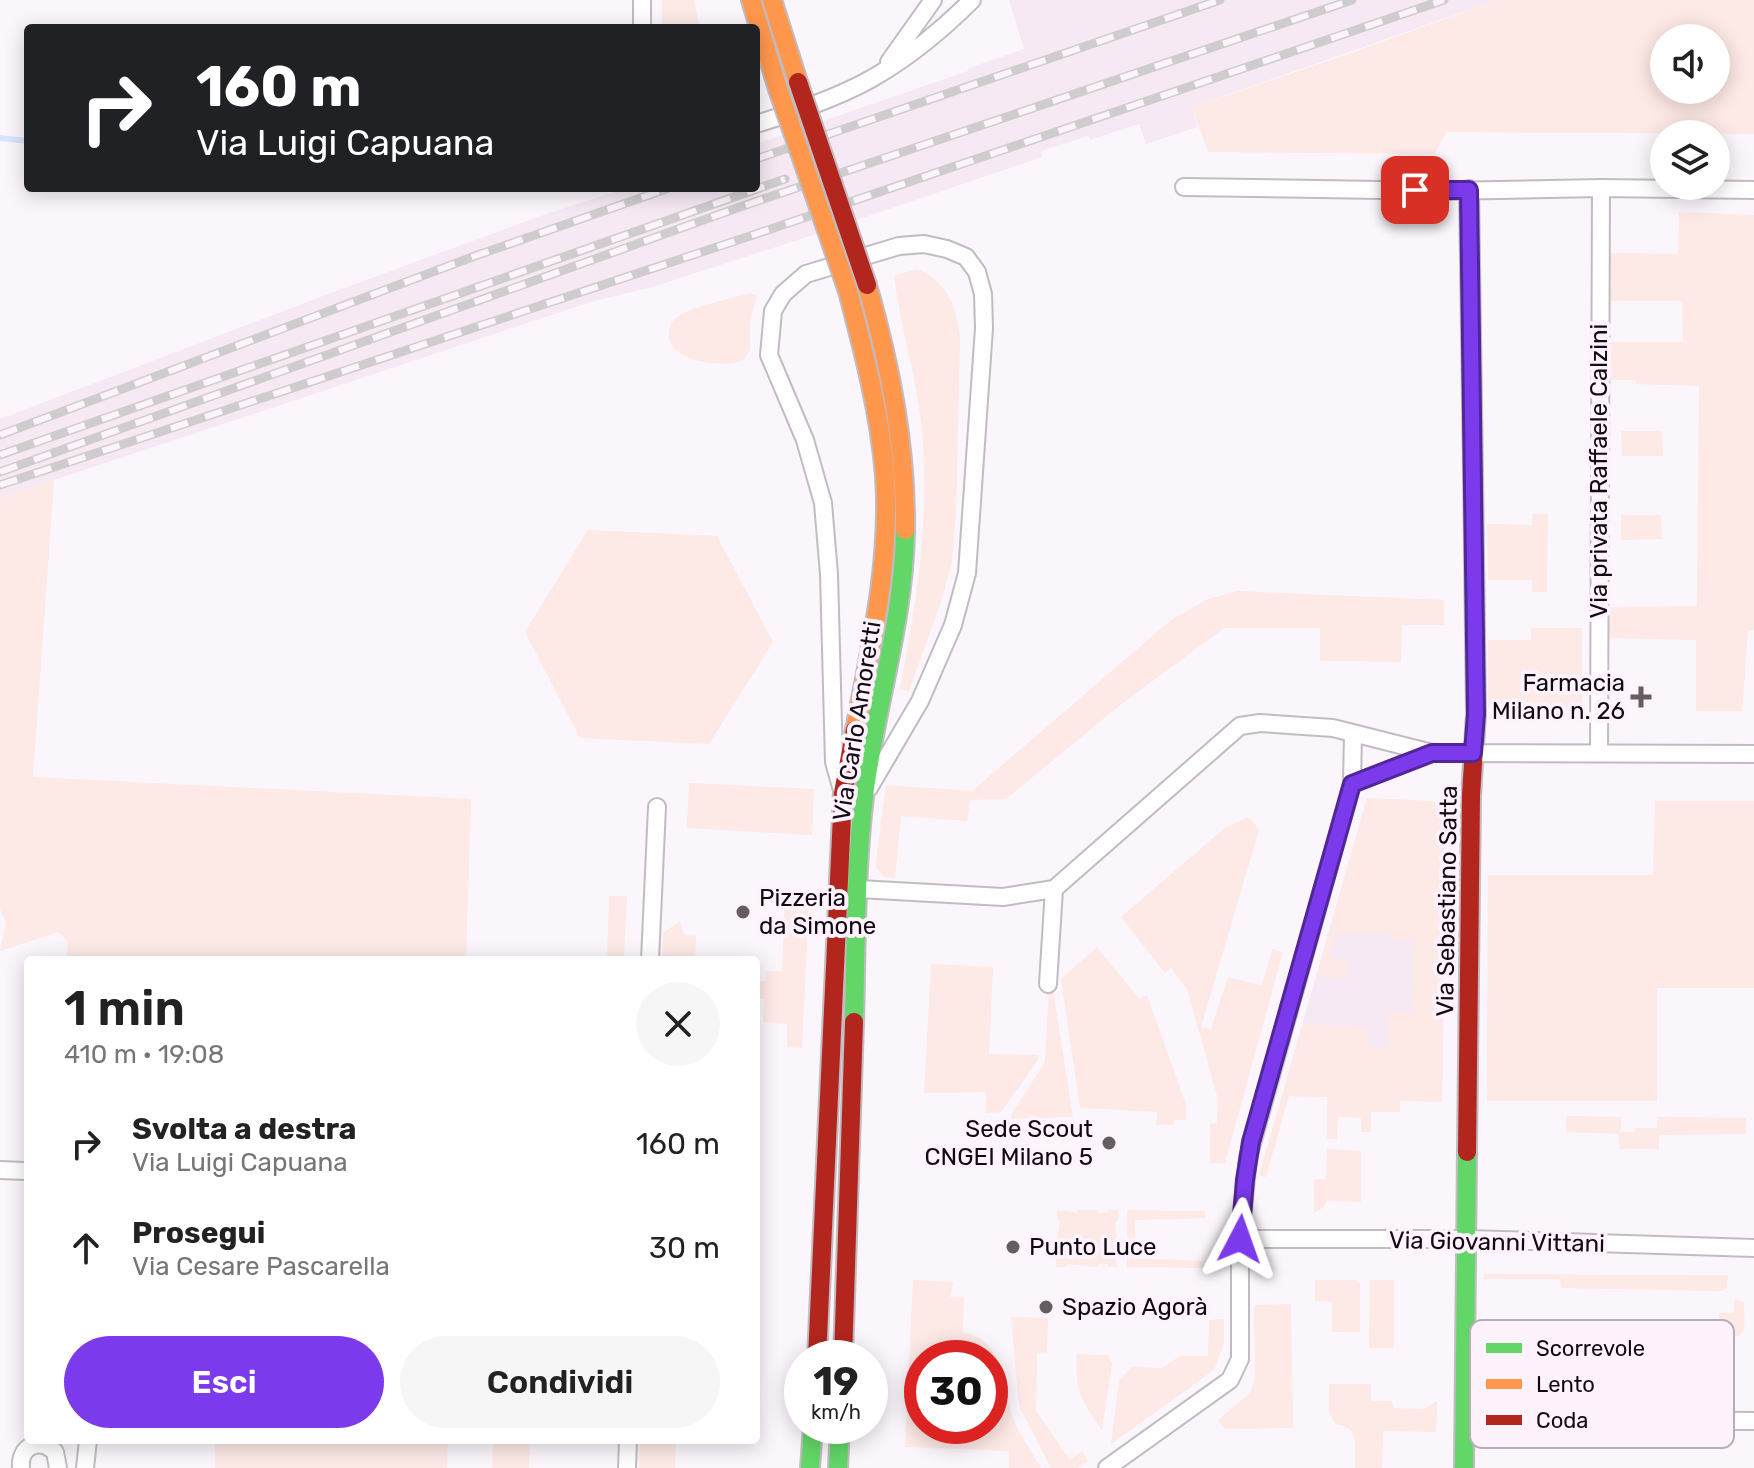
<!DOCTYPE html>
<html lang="it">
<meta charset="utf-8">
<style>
body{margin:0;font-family:Rubik,sans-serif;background:#f6f6f6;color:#222;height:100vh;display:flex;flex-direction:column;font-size:30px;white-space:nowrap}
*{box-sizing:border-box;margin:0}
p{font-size:26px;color:#767676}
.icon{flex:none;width:44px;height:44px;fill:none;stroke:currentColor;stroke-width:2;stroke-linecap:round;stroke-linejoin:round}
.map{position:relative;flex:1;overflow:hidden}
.panel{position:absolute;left:24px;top:956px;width:736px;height:488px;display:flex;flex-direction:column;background:#fff;border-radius:8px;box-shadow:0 4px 20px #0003}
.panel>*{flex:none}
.guide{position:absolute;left:24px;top:24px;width:736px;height:168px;border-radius:8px;box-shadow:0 4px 20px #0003;background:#202124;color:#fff;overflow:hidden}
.controls{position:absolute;left:1650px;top:24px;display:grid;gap:16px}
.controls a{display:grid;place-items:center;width:80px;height:80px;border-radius:50%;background:#fff;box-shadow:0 4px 20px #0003;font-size:40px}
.speed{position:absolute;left:784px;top:1340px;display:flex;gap:16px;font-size:40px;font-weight:700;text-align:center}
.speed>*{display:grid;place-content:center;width:104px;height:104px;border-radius:50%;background:#fff;box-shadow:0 4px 20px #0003;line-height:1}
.speed small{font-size:20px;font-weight:400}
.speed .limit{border:12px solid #d22;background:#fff;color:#111}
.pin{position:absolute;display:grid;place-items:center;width:68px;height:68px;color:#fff;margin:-34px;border-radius:16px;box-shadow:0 4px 12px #0006}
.me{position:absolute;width:88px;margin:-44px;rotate:4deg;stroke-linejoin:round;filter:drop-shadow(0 0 6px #0008)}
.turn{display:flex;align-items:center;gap:28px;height:168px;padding:0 40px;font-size:36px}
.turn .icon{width:104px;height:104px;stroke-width:2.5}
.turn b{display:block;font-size:56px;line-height:68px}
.round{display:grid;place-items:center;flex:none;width:84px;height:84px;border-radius:42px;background:#f6f6f6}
.headline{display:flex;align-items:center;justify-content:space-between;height:136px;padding:0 40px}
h1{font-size:48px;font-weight:600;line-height:60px}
.action{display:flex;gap:16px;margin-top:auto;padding:16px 40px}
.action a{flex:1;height:92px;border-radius:48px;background:#7c3aed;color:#fff;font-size:32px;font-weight:600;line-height:92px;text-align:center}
.action a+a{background:#f6f6f6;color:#222}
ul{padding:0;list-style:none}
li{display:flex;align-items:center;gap:24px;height:104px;padding:0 40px}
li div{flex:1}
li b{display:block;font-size:30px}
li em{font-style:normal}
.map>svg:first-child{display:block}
</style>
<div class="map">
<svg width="1754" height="1468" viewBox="0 0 1754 1468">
<rect width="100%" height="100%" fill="#fbf6fb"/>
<g fill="#f6e9f4">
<polygon points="1009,0 1497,0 1192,107 1198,127 1146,144 1139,124 1090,140 1088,136 1041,151 1042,157 798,240 652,287 594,301 0,498 0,419 328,294 543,215 626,188 756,188 756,144 968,71 969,68 1024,49"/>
<polygon points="1367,798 1436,802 1443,807 1445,816 1443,1081 1287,1078"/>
</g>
<g fill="#fde9e6" fill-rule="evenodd">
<polygon points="662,0 694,0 700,28 662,28"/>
<path d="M 1497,0 L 1754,0 L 1754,134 L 1446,132 L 1435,154 L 1208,152 L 1192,107 L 1346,55 ZM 1664,38 L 1716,38 L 1716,90 L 1664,90 Z"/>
<polygon points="1679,212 1754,215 1754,630 1748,631 1742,711 1696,711 1696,640 1607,638 1607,607 1697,606 1699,386 1636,384 1636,380 1607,380 1610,342 1683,342 1682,301 1610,301 1609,253 1678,254"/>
<path d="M 917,269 C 947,281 957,307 960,338 L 956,515 L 952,562 L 941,602 L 909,691 L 900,689 C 917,600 931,512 921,421 C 915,371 900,325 894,276 Z"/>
<path d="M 750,293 L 757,296 L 750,320 L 750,349 L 744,360 C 724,369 664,362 669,331 C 670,324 674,319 679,316 C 697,305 730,299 750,293 Z"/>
<polygon points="1621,431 1662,431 1663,456 1622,456"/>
<polygon points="54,480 33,777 471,799 466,960 67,960 68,941 58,932 0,951 6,922 0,909 0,498"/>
<polygon points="1533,514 1548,514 1547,592 1532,592 1532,580 1488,580 1487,524 1532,525"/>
<polygon points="1621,515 1661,515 1662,539 1621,540"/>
<polygon points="588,530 717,536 773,642 709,744 580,738 525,632"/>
<polygon points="1238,591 1444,600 1444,625 1402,625 1401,662 1320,661 1320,628 1224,628 1119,706 1006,799 970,800 967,821 901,816 895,878 884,877 875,867 886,785 972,791 1171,620 1208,599"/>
<polygon points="1531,628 1582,628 1582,710 1488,708 1488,640 1531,640"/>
<polygon points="689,783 814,789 812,835 687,828"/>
<polygon points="1367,798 1431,801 1440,804 1444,811 1442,1102 1400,1101 1400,1112 1371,1112 1371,1132 1361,1132 1361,1118 1338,1117 1337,1139 1327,1138 1327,1097 1289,1096 1266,1177 1259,1175 1303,1024 1368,1027 1369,1048 1388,1048 1389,1013 1413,1013 1414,939 1391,939 1390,933 1336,933 1329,958 1348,959 1348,978 1316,977"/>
<polygon points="1655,801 1754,801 1754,988 1657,988 1657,1101 1487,1101 1488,875 1653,875"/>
<polygon points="1246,818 1251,819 1259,830 1201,1027 1211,1029 1228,977 1262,986 1272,949 1283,952 1225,1163 1210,1163 1210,1124 1217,1123 1218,1099 1187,989 1171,968 1165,973 1121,917 1226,827"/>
<polygon points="609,896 627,896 624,960 607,960"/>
<polygon points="785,898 809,899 802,1048 787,1047 787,1024 763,1022 764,999 756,999 756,981 765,981 766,971 782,971"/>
<polygon points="680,921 684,935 696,936 695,960 662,960 663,933"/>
<polygon points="1097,947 1139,999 1147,995 1186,1105 1186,1120 1174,1120 1174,1125 1156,1125 1157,1112 1080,1108 1061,979"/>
<polygon points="931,964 993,967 989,1054 1038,1055 1038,1060 1001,1112 986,1113 986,1092 924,1093"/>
<polygon points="1052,984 1073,1117 1011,1119 1011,1115 1045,1062 1049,986"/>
<polygon points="1566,1116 1621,1117 1621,1132 1635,1132 1635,1128 1657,1128 1658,1117 1746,1118 1746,1134 1659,1135 1659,1149 1620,1149 1618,1134 1566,1132"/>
<polygon points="1327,1149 1361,1151 1361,1202 1327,1201 1324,1207 1314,1213 1314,1179 1326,1179"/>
<polygon points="1057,1210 1077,1213 1077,1210 1098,1210 1098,1213 1108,1213 1108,1210 1118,1210 1118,1221 1115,1221 1117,1246 1114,1247 1117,1267 1108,1267 1108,1264 1098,1264 1098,1267 1067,1264 1066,1267 1056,1267 1056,1256 1059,1255 1059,1246 1056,1246 1060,1221 1057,1220"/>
<polygon points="1127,1210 1205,1211 1205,1218 1135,1220 1135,1258 1204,1261 1204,1268 1127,1267"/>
<polygon points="1484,1274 1728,1275 1727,1288 1722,1291 1561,1288 1560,1279 1484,1279"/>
<path d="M 913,1280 L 953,1282 L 950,1297 L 964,1298 L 963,1332 C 1006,1341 1001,1385 1013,1418 C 1020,1436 1032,1452 1041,1468 L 1009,1468 L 1009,1451 L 905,1447 ZM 922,1358 L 990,1358 L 990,1426 L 922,1426 Z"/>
<polygon points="1315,1280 1356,1280 1360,1284 1360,1332 1332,1332 1332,1302 1315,1301"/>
<polygon points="1370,1280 1394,1280 1394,1348 1369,1348"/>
<path d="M 1734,1300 L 1744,1302 C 1744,1328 1750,1340 1718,1339 L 1719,1313 L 1734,1313 Z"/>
<polygon points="1291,1304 1293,1428 1225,1429 1218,1420 1250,1393 1255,1379 1254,1305"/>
<polygon points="1011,1317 1048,1318 1047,1352 1037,1353 1036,1411 1070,1460 1082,1451 1088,1461 1077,1468 1051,1468 1019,1406"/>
<polygon points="1224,1319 1224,1343 1214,1370 1111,1444 1119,1382 1131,1367 1162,1368 1180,1356 1208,1356 1209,1320"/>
<path d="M 1077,1354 L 1108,1355 L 1112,1364 L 1102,1430 C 1082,1403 1074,1389 1077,1354 Z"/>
<polygon points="1329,1384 1371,1384 1371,1401 1392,1401 1393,1408 1424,1409 1437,1401 1436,1432 1383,1431 1382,1468 1355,1468 1355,1441 1352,1431 1342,1425 1335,1424 1329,1413"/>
<polygon points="215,1440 448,1440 447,1468 215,1468"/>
<polygon points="493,1440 530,1440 529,1468 492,1468"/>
<polygon points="640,1440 676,1440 675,1468 639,1468"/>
</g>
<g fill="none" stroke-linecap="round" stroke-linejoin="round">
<polyline stroke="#dae4fc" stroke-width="6" points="0,138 28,141"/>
<g stroke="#c2bcc2" stroke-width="20">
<g id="street">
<polyline points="642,28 642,0"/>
<polyline points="889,62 933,0"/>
<path d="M 756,124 C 796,112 846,95 881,73 C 914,53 945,27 972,0"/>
<polyline points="1184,187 1444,191 1601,188 1754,190"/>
<polyline points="1599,753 1601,188"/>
<polyline points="1352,784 1432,753"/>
<polyline points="842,790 834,762 829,574 823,503 805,440 769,355 773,311 783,294 806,274 899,246 924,244 947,249 966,257 977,272 983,294 984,328 967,573 953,625 920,701 869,788"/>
<polyline points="859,889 1003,897 1054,889 1240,726 1260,723 1333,728 1432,753 1754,754"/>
<polyline points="650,960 657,807"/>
<polyline points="1048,984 1054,889"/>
<polyline points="0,1170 25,1171"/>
<polyline points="1240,1239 1468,1239 1754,1248"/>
<polyline points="1465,1419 1754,1421"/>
<path d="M 21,1468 C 19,1446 39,1437 55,1452 L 58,1468"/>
<polyline points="85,1468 88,1440"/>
<polyline points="627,1468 628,1440"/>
<polyline points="1107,1468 1230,1380 1240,1359 1240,1239 1248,1158 1352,784 1353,734"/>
</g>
</g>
<g stroke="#c2bcc2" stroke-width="22">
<g id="fast">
<polyline points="1469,190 1473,473"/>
<path d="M 854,1022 C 856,947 855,871 864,796 C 875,707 904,621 905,530"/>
<polyline points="810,1468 813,1426"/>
<polyline points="838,1468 840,1426"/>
<polyline points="1464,1468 1467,1152"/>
</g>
</g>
<g stroke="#c2bcc2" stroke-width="22">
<g id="slow">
<polyline points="751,0 778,89"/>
<polyline points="772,0 798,82"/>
<path d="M 867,285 C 890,366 906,446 905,530"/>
<path d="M 848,291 C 864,352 880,413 885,476 C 891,561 871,647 855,730"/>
</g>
</g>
<g stroke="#c2bcc2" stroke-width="22">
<g id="jam">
<polyline points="1467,1152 1471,796 1476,714 1473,473"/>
<polyline points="817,1358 843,793 855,730"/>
<polyline points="843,1358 854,1022"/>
</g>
</g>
<use href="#street" stroke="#fefefe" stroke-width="16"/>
<use href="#fast" stroke="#63d668" stroke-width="18"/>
<use href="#slow" stroke="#ff974d" stroke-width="18"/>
<use href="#jam" stroke="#b3261e" stroke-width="18"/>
<g stroke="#cfccce" stroke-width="9">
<g id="rail">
<polyline points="756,159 1220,0"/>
<polyline points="0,435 475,256 669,188"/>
<polyline points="0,455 785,179"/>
<polyline points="0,472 737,208 1352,0"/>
<polyline points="0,485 747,237 1444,0"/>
</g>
</g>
<use href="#rail" stroke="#fef3fc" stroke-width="6" stroke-dasharray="18" stroke-linecap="butt"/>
<g stroke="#c2bcc2" stroke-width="22" stroke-linecap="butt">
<polyline id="slow-bridge" points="778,89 848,291"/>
</g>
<g stroke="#c2bcc2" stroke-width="22" stroke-linecap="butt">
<polyline id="jam-bridge" points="798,82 867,285"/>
</g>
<use href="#slow-bridge" stroke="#ff974d" stroke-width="18"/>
<use href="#jam-bridge" stroke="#b3261e" stroke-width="18"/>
</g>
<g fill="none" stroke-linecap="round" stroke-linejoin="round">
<g stroke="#51269a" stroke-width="20">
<polyline id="route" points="1240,1239 1245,1180 1251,1142 1352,784 1432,753 1473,753 1476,714 1469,190 1415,190"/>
</g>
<use href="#route" stroke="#7c3aed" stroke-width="14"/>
</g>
<g fill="#645d63" stroke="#fef3fc" stroke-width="3">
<path d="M1637 685h8v8h8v8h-8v8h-8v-8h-8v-8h8z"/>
<circle cx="743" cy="912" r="8"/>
<circle cx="1109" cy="1143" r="8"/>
<circle cx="1013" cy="1247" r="8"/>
<circle cx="1046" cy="1307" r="8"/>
</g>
<g text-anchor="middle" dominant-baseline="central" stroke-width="8" stroke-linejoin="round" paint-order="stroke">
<g font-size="24" fill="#120a11" stroke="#fef3fc">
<text transform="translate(1599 471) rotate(-90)">Via privata Raffaele Calzini</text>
<text transform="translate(857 721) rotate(-81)">Via Carlo Amoretti</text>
<text transform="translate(1447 901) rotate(-89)">Via Sebastiano Satta</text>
<text transform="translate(1497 1242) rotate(1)">Via Giovanni Vittani</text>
</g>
<g font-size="24" fill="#120a11" stroke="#fef3fc" text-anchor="start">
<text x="1625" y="683" text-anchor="end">Farmacia<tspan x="1625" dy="28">Milano n. 26</tspan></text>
<text x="759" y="898">Pizzeria<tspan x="759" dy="28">da Simone</tspan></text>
<text x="1093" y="1129" text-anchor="end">Sede Scout<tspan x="1093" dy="28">CNGEI Milano 5</tspan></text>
<text x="1029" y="1247">Punto Luce</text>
<text x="1062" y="1307">Spazio Agorà</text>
</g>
</g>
<rect x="1470" y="1320" width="264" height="128" rx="12" fill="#fef3fc" stroke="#b7adb6" stroke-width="2"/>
<rect x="1486" y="1343" width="36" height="10" fill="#63d668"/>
<rect x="1486" y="1379" width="36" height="10" fill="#ff974d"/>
<rect x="1486" y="1415" width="36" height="10" fill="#b3261e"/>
<g font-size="22" fill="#120a11">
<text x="1536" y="1356">Scorrevole</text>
<text x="1536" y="1392">Lento</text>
<text x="1536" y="1428">Coda</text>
</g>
</svg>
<div class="controls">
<a><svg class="icon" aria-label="sound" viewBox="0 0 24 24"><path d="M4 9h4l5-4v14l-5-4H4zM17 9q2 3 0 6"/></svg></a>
<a><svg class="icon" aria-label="layers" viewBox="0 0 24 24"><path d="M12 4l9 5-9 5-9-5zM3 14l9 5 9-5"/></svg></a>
</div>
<div class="speed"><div>19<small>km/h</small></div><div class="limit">30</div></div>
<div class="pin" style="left:1415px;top:190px;background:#d93025"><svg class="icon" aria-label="arrive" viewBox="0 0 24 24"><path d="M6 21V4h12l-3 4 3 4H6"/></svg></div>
<svg class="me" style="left:1240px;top:1239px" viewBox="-20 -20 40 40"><path d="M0-17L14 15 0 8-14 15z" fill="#7c3aed" stroke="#fff" stroke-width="4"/></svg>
<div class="guide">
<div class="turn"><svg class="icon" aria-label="right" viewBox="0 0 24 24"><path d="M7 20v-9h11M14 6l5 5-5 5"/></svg><div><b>160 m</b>Via Luigi Capuana</div></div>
</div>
<section class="panel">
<div class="headline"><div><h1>1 min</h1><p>410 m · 19:08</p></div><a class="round"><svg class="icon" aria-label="close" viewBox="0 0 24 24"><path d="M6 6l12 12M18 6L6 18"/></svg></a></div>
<ul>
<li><svg class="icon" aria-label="right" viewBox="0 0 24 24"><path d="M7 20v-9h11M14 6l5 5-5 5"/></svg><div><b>Svolta a destra</b><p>Via Luigi Capuana</p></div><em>160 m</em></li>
<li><svg class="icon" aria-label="ahead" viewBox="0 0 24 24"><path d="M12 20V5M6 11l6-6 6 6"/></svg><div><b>Prosegui</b><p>Via Cesare Pascarella</p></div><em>30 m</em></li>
</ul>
<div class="action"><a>Esci</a><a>Condividi</a></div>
</section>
</div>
